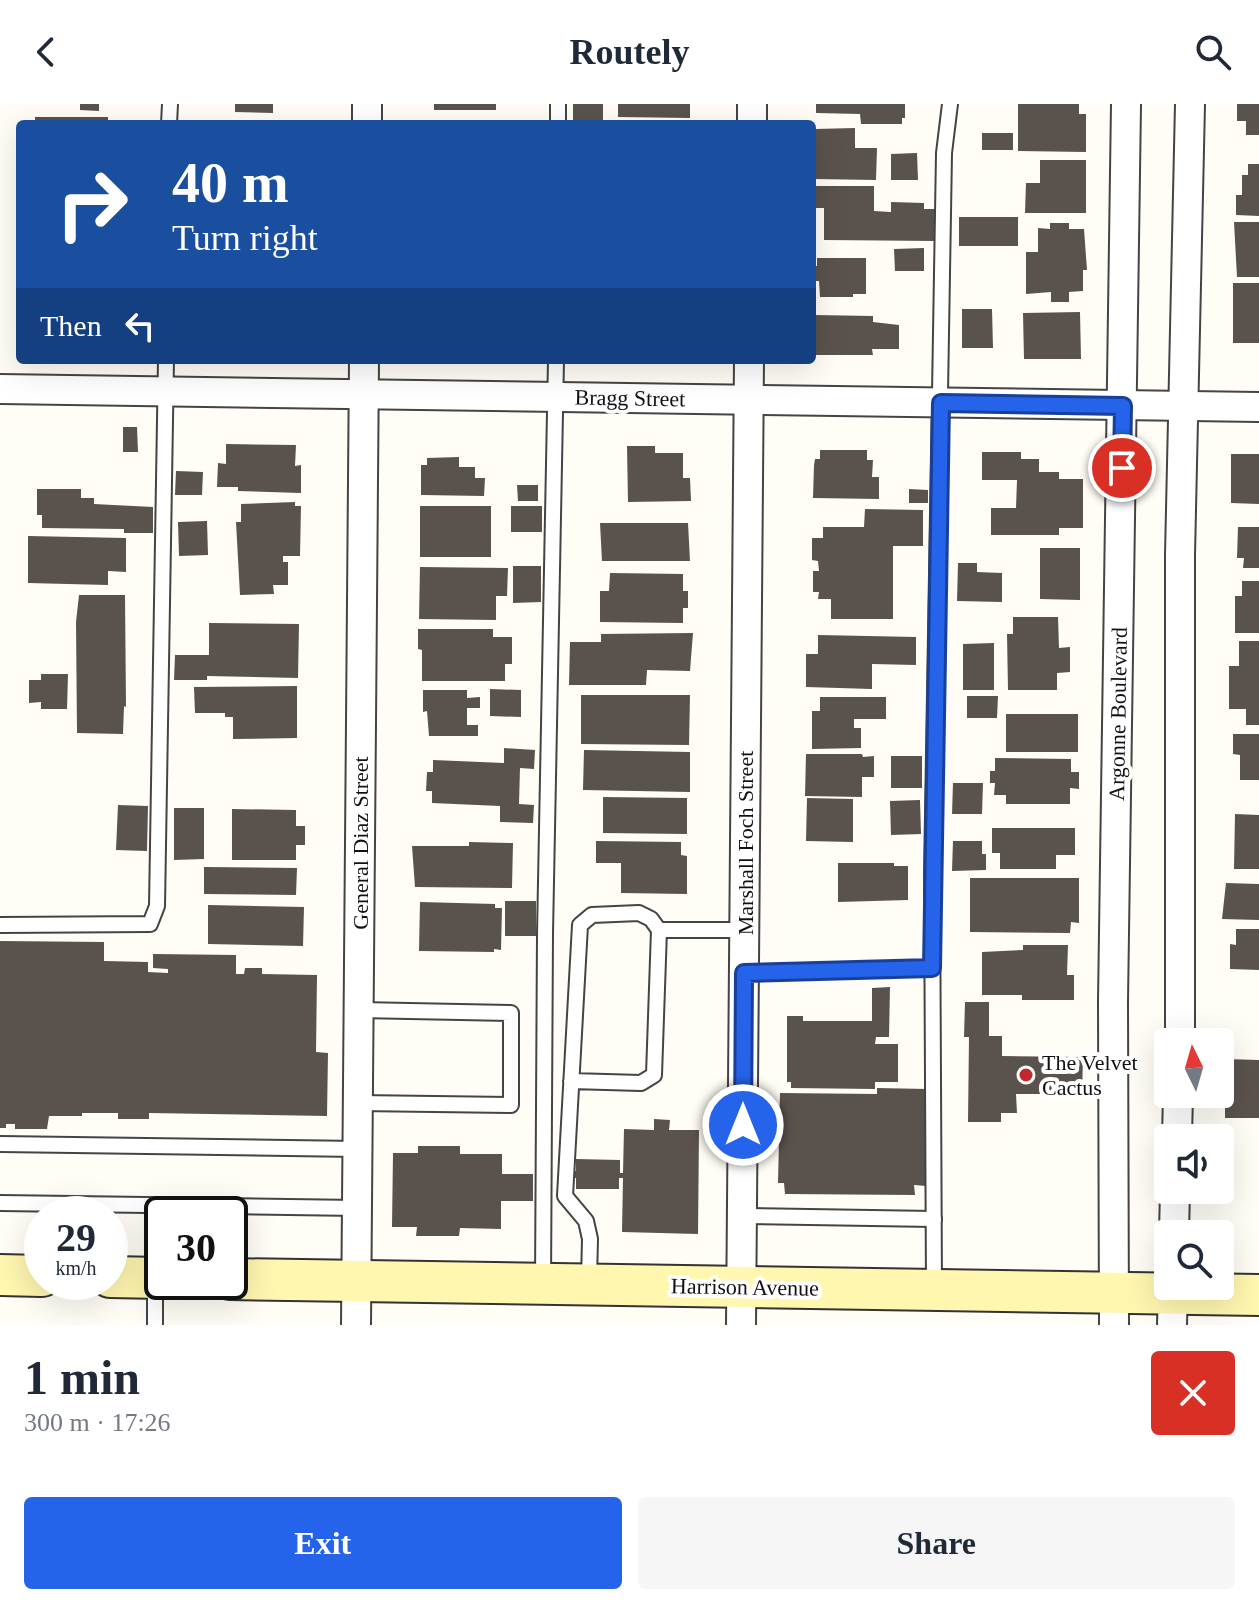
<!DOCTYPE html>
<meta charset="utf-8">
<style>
body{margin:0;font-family:Georgia,serif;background:#f6f6f7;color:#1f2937;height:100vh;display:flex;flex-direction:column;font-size:30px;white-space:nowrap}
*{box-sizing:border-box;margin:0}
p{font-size:26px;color:#747a83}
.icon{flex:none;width:44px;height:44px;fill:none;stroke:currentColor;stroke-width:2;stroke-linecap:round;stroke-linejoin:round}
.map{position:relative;height:1221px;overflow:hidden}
.details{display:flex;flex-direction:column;background:#fff;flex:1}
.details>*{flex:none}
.banner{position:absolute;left:16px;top:16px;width:800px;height:244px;border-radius:8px;box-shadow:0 8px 32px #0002;background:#1a4fa0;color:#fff;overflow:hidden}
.needle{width:52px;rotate:355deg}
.tools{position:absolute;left:1154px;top:924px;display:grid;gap:16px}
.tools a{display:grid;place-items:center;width:80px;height:80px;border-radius:8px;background:#fff;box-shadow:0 8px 32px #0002;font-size:40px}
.speed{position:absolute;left:24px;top:1092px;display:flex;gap:16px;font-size:40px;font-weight:700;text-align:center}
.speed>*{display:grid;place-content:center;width:104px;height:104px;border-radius:50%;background:#fff;box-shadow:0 8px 32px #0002;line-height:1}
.speed small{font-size:20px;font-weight:400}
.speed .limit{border:4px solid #111;border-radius:12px;background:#fff;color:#111}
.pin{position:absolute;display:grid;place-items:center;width:68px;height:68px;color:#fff;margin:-34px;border:4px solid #fff;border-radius:50%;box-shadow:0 2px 8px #0007}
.me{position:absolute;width:88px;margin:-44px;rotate:0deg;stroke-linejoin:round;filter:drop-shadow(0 0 6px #0008)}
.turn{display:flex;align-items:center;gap:28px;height:168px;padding:0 24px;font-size:36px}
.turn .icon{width:104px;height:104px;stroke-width:2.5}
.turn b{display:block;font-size:56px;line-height:68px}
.then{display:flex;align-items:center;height:76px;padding:0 24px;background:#0003;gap:16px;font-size:30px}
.round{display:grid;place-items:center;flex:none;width:84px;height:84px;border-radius:8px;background:#f6f6f7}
.summary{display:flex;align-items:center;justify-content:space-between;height:136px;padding:0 24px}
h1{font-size:48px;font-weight:600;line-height:60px}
.cta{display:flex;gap:16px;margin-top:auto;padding:16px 24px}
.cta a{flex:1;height:92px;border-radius:8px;background:#2563eb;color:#fff;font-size:32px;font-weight:600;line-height:92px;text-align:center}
.cta a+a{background:#f6f6f7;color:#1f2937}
header{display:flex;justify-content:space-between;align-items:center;height:104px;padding:0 24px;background:#fff;font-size:36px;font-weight:600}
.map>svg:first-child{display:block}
</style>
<header><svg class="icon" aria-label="back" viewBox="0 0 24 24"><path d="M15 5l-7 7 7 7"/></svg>Routely<svg class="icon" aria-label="search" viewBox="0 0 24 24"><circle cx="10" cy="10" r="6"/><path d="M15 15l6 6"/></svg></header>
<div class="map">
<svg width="1259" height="1221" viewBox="0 0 1259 1221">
<rect width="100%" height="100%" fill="#fffdf5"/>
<g fill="#5a524d">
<polygon points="80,0 99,0 99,7 80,6"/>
<polygon points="235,0 273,0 273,9 235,8"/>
<rect x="434" y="0" width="62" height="6"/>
<rect x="573" y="0" width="30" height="16"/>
<polygon points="618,0 690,0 690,14 618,13"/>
<polygon points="816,0 905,0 905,14 902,14 902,20 861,20 860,10 816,9"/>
<polygon points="1018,0 1079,0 1079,10 1086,10 1086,48 1018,47"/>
<polygon points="1237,0 1259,0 1259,31 1246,31 1246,17 1237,17"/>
<rect x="35" y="13" width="73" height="7"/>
<rect x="480" y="16" width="35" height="4"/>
<polygon points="855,24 855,44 877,44 876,76 814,75 815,25"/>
<rect x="982" y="29" width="31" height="17"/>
<polygon points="917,49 918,76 891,76 891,50"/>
<polygon points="1040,56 1086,56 1086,109 1025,109 1026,79 1040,79"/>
<polygon points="1248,60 1259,60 1259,112 1236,111 1236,91 1242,91 1242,71 1248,71"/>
<polygon points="813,82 874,82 874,107 891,108 891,98 924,99 924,105 936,105 936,137 824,136 824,104 813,104"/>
<rect x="959" y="113" width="59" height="29"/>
<polygon points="1234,118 1259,118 1259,173 1237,173"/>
<polygon points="1050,119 1069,119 1069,125 1084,125 1087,166 1083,166 1083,187 1069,188 1069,198 1051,198 1051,188 1026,190 1026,148 1038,148 1038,124 1050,125"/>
<polygon points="924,144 924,167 895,167 894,145"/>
<polygon points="817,154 866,154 866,190 853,190 853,193 820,193 819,177 813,177 812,162 817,162"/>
<rect x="1233" y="179" width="26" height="60"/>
<polygon points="962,205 992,205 993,244 962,244"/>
<polygon points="1080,208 1081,255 1024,255 1023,209"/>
<polygon points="814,211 873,212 873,218 899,221 899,245 872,245 873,251 814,251"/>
<polygon points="123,323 137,323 138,348 123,348"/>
<polygon points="226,340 296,341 295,362 301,361 301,389 238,387 238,383 217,383 218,359 226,360"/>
<polygon points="627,342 655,342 655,349 683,349 683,374 690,374 691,397 628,398"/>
<polygon points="820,346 867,346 867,356 873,356 872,373 879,373 879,395 813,394 814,361 815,355 820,355"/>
<polygon points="982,348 1021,348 1021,355 1039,355 1039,368 1059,368 1059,375 1083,375 1083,424 1059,424 1059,431 991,431 991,404 1016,404 1017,376 982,376"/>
<polygon points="1231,350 1259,350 1259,400 1231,399"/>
<polygon points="459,353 459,363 475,363 475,374 485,374 484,392 421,391 421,361 427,361 427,354"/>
<polygon points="176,367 203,368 202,391 175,391"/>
<polygon points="517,381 538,381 538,397 518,397"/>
<polygon points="37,385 81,385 81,394 94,394 94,400 153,403 153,429 124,429 124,425 42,424 42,411 37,411"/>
<polygon points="909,385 928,386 928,399 909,399"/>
<polygon points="295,398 295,402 301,402 300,452 283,452 283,458 288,458 288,481 273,481 274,490 240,491 236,418 241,418 241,400"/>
<rect x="420" y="402" width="71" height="51"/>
<rect x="511" y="402" width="31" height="26"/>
<polygon points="865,405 923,406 923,442 893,442 893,515 831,515 831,495 818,495 819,488 813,488 813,467 819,467 818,457 812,456 812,434 823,434 823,423 864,423"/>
<polygon points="207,417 208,451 179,452 178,418"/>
<polygon points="600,419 688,419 690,457 602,457"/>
<polygon points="1238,423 1259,423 1259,464 1243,464 1244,454 1237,454"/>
<polygon points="28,432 126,434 126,468 108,467 108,481 28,479"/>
<polygon points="1040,444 1080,444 1080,496 1040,495"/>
<polygon points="958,459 977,459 977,468 1002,469 1002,498 957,497"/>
<polygon points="513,462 541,462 541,498 513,499"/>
<polygon points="420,463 508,464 507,492 496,492 496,516 419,515"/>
<polygon points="610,469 683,470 683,487 688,487 688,504 683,504 683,519 600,518 600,487 609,487"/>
<polygon points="1242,477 1259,477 1259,529 1235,529 1235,492 1242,492"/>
<polygon points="79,491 125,491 126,603 124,602 123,630 77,629 76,518"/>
<polygon points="1013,513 1058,513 1059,544 1070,543 1070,568 1057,569 1057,586 1008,586 1007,530 1013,530"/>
<polygon points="209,519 299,520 298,574 207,572 207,576 174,576 175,551 209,551"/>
<polygon points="418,525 493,525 493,533 512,533 512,560 505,560 505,577 422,577 422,546 418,545"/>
<polygon points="693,529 690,567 647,566 646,581 569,581 570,538 601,538 601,530"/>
<polygon points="818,531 916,533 916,561 872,560 872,585 806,583 806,550 818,550"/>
<polygon points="1239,537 1259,537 1259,621 1246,621 1246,605 1229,605 1229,562 1239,562"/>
<polygon points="994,539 994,586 963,586 963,540"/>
<polygon points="41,570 68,570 67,605 41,605 41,598 29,599 29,576 41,576"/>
<polygon points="297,582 297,634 233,635 233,613 225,613 225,609 195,609 194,583"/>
<polygon points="490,585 521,586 521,613 490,612"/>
<polygon points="423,586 467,586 467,594 480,593 480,604 467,604 467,621 478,621 478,632 429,632 427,607 423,608"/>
<polygon points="581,591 690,591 689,641 581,640"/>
<polygon points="967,592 998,592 997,614 967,614"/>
<polygon points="820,593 886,593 886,615 854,615 854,624 861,624 861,644 812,645 812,607 820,607"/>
<rect x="1006" y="610" width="72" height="38"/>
<polygon points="1233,630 1259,630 1259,676 1240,676 1240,651 1233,650"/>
<polygon points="504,644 535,646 534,665 520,664 519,700 534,701 533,719 500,718 500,702 432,699 432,687 426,687 427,668 433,668 433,656 504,659"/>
<polygon points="584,646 690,648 690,688 583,686"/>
<polygon points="806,650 862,650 863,653 874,652 874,673 862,673 862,693 805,692"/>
<rect x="891" y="652" width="31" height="32"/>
<polygon points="995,654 1071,655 1071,668 1079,668 1079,685 1070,684 1070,700 1006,700 1006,691 994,691 995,679 990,679 990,667 995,667"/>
<polygon points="953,679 983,679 982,710 952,710"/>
<polygon points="603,693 687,694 687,730 603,729"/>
<polygon points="807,694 853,695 853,738 806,737"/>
<polygon points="920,696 921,730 891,731 890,697"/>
<polygon points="118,701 148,702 147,747 116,746"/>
<polygon points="174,704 204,704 204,755 174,756"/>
<polygon points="232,705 296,706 296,722 305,722 305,741 296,741 296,756 232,756"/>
<polygon points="1235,710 1259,711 1259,765 1234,765"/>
<polygon points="992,724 1075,724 1075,751 1056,751 1056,765 1000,765 1000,749 992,749"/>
<polygon points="596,737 681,738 681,751 687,752 687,790 621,789 621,759 596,759"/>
<polygon points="953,737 982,737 982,750 986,750 986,766 952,767"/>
<polygon points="469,738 513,739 512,784 415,783 412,742 469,742"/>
<polygon points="838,759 894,759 894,762 908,762 908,796 838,798"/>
<polygon points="204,763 297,764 296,791 204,790"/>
<polygon points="970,774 1079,774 1079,819 1071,818 1070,829 970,828"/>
<polygon points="1226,779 1259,780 1259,816 1222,815"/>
<rect x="505" y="797" width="31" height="35"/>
<polygon points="420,798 495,800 495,804 502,804 501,846 494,845 494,848 419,847"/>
<polygon points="208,801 304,803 303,842 208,840"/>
<polygon points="1236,825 1259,825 1259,866 1230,865 1230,840 1236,841"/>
<polygon points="0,837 104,838 104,857 148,858 148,868 168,869 168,865 153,864 153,850 236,851 236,870 244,870 245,864 262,864 262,870 317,871 316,948 328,949 327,1012 149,1009 149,1015 118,1015 118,1009 82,1009 82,1012 49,1012 47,1025 15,1025 15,1020 6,1020 6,1024 0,1024"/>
<polygon points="1023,841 1068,841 1067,871 1074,871 1074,896 1022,896 1022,891 982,891 982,848 1023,846"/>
<polygon points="890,883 889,933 876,933 875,940 898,940 898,978 875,978 875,985 791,984 791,978 787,978 787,912 803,912 803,917 872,917 872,884"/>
<polygon points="965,898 989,898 989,932 1002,932 1002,952 1083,953 1082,990 1016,990 1017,1009 1001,1009 1001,1018 968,1018 969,933 964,933"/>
<polygon points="1225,955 1259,956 1259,1014 1225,1014"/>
<polygon points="877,984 927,985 926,1082 914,1081 915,1091 785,1090 784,1079 778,1079 780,989 877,990"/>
<polygon points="654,1015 670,1016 669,1026 699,1026 698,1130 622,1128 623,1074 619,1074 619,1085 576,1085 576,1074 571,1074 571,1066 576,1067 576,1055 620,1056 620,1069 623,1069 624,1025 654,1026"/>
<polygon points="418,1042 460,1042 460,1050 502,1050 502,1070 533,1070 533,1097 501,1097 501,1125 460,1124 459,1132 416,1132 417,1123 392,1123 393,1049 418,1049"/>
</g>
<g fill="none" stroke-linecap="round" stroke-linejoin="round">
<g stroke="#444" stroke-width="18">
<g id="lane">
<polyline points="169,20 170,0"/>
<polyline points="558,20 558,0"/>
<polyline points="0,821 150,820 157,802 166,256"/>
<polyline points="659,826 744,826"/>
<polyline points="744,869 932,864"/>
<polyline points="571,977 641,979 654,971 659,826 651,815 639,809 592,811 580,821 565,1092 586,1117 590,1135 589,1176"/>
<polyline points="358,999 511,1001 511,909 359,906"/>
<polyline points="0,1040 358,1045"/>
<polyline points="0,1099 358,1104"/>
<polyline points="742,1112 934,1115"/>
<polyline points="543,1179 545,830 556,256"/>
<polyline points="934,1183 932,770 944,49 950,0"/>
<polyline points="155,1221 155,1177"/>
</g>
</g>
<g stroke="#444" stroke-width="32">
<g id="street">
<polyline points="367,20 367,0"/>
<polyline points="752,20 752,0"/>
<polyline points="0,285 1259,303"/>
<polyline points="1180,938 1180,451 1190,0"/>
<polyline points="1177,1034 1178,990"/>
<polyline points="1174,1130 1175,1086"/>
<polyline points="356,1221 364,256"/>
<polyline points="741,1221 749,256"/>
<polyline points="1114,1221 1113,898 1126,0"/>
<polyline points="1172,1221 1173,1182"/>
</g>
</g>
<g stroke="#333" stroke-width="44">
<g id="secondary">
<polyline points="0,1171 42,1172"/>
<polyline points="110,1173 162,1174"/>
<polyline points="230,1175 1259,1191"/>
</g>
</g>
<use href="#lane" stroke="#fff" stroke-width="14"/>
<use href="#street" stroke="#fff" stroke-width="28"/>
<use href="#secondary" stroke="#fff6b0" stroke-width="40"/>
</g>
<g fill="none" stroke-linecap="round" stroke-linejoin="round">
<g stroke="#184099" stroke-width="20">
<polyline id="route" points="743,1021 744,869 932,864 941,299 1123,302 1122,364"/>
</g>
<use href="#route" stroke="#2563eb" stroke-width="14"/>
</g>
<circle fill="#c4262e" stroke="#fff" stroke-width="3" cx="1026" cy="971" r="8"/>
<g text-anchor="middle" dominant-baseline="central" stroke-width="8" stroke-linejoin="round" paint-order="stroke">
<g font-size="22" fill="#111" stroke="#fff">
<text transform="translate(630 294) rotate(1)">Bragg Street</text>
<text transform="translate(1118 610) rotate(-89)">Argonne Boulevard</text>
<text transform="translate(360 739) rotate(-90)">General Diaz Street</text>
<text transform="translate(745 739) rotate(-90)">Marshall Foch Street</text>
<text transform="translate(745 1183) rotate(1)">Harrison Avenue</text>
</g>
<g font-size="22" fill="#111" stroke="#fff" text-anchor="start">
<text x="1042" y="958">The Velvet<tspan x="1042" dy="25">Cactus</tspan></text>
</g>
</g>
</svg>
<div class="tools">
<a><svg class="needle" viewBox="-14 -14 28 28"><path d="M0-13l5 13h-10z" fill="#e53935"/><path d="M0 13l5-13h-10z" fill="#747a83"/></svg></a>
<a><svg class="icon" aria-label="sound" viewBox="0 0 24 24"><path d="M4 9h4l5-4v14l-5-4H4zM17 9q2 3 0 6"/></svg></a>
<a><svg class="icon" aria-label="search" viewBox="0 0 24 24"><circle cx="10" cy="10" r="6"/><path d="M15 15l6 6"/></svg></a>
</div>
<div class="speed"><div>29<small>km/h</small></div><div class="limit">30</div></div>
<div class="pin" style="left:1122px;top:364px;background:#d93025"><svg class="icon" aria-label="arrive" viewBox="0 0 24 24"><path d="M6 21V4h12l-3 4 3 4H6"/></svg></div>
<svg class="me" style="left:743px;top:1021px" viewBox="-20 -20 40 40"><circle r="17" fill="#2563eb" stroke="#fff" stroke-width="3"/><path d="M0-11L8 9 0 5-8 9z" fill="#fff"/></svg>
<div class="banner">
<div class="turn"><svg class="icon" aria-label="right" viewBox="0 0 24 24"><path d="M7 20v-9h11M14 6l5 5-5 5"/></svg><div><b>40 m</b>Turn right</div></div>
<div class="then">Then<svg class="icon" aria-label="left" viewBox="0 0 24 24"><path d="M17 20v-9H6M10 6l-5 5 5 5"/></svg></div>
</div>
</div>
<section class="details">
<div class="summary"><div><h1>1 min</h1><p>300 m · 17:26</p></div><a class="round" style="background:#d93025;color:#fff"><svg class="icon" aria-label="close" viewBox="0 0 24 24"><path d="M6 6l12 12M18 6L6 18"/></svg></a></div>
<div class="cta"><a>Exit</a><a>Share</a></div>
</section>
